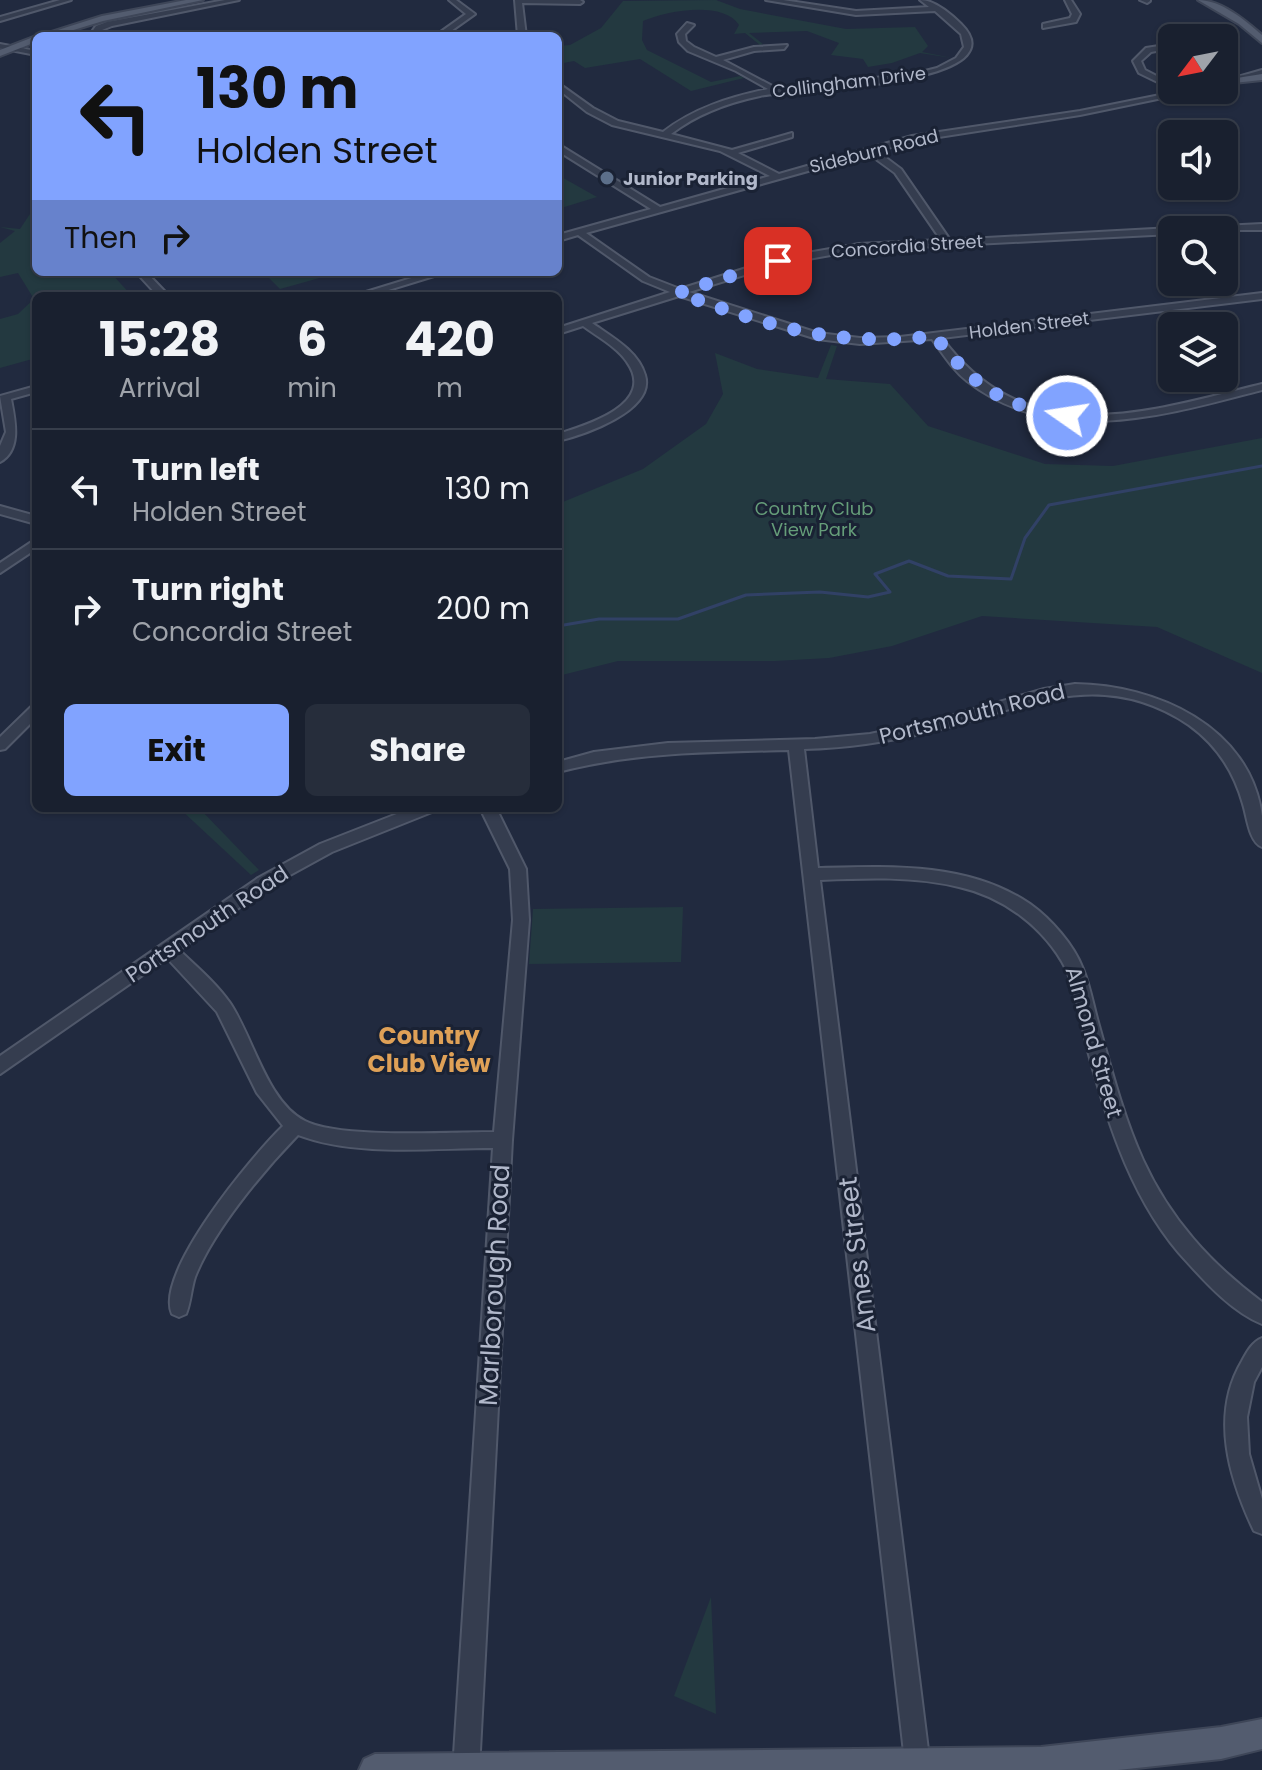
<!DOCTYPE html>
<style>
body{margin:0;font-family:Poppins,sans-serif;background:#262d3b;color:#f1f3f6;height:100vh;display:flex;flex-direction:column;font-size:30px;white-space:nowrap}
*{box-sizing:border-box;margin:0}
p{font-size:26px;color:#9fa3aa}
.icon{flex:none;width:44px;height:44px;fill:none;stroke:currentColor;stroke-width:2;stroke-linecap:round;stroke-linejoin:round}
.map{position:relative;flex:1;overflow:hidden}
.drawer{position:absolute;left:32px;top:292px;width:530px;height:520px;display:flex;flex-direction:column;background:#19202f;border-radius:12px;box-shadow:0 2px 6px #0004,0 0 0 2px #373e4b}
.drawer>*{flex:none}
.hud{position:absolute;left:32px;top:32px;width:530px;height:244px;border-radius:12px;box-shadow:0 2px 6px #0004,0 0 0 2px #373e4b;background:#81a3ff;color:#111;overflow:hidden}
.needle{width:52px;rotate:238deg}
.controls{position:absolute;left:1158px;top:24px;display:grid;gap:16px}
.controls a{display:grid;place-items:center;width:80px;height:80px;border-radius:12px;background:#19202f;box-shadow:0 2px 6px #0004,0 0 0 2px #373e4b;font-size:40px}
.pin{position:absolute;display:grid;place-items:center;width:68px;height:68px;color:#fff;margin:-34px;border-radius:16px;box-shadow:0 4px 12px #0006}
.me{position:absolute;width:88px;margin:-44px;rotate:283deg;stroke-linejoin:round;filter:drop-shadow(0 0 6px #0008)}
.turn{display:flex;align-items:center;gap:28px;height:168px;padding:0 32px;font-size:36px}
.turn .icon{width:104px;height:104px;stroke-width:2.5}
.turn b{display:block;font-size:56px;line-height:68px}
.then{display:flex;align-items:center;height:76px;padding:0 32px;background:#0003;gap:16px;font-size:30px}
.eta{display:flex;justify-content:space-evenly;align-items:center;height:136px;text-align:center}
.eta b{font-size:48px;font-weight:700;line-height:56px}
.cta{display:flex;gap:16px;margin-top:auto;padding:16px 32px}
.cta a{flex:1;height:92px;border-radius:12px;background:#81a3ff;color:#111;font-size:32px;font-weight:700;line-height:92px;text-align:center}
.cta a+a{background:#262d3b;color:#f1f3f6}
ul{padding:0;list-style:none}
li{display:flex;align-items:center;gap:24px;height:120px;padding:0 32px;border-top:2px solid #373e4b}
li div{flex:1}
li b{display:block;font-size:30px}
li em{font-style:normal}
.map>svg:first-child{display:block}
</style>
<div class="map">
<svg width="1262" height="1770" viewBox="0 0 1262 1770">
<rect width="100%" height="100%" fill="#212a3f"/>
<g fill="#233940">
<path d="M 716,0 L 740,9 L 846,29 L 915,27 L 928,46 L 922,52 L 952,58 L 920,53 L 892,63 L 868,67 L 863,59 L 831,55 L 839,43 L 807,31 L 749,33 L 763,44 L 760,45 L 745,33 L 734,34 L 739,25 C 723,0 666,11 643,21 L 642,40 L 647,50 L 711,82 L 740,76 L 744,78 L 691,91 L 640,59 L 585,68 L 574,61 L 558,64 L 558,46 L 570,45 L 601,28 L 623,1 Z"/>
<polygon points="558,175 597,197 558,209"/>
<polygon points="36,205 36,272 110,272 132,296 36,296 36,358 0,368 0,319 18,314 34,299 18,273 0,277 0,243 15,231 0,227 20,229"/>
<polygon points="263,272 341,272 280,289"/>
<polygon points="831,345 837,346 826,379 890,384 928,426 1045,464 1113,466 1262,438 1262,673 1157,627 982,616 892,646 829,658 775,661 618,661 558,676 558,504 643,469 706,424 723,394 715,353 757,369 818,378"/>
<polygon points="179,808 199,808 259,870 251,875"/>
<polygon points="683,907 681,962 529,964 533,909"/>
<polygon points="711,1597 716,1714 674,1696"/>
</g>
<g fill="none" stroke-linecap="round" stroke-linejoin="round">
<polyline stroke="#314166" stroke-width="3" points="558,626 599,619 678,619 746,595 820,592 868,597 890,592 875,574 909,561 948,576 1011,579 1025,538 1049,505 1262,466"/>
<g stroke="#50586a" stroke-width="4">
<g id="minor">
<polygon points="60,0 71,0 0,21 0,17"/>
<polygon points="225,0 239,0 112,26 102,30 97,36 89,36 96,26 107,22"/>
<polygon points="449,0 456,0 475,14 444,36 435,36 466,14"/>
<polygon points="515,0 580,0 583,2 580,4 522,3 526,36 518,36"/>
<path d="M 766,0 L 783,0 L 856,11 L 929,7 L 920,0 C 934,0 951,14 961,24 C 1024,87 785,90 760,96 C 727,103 697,114 671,134 L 732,150 L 792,133 L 792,137 L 738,153 L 779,174 L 912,136 L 1080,111 L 1185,90 L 1201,90 L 1080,115 L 913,141 L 877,151 L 901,169 L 950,240 L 1172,228 L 1176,230 L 1172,230 L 1172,234 L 859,250 L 780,264 L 689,292 L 818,333 L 860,338 L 900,337 L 1262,293 L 1262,299 L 942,338 C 1027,453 1144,413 1262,384 L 1262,390 C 1166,415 1054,449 967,381 C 953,370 943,354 932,339 L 860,344 L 817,339 L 679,296 L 592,323 C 612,337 638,351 645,375 C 656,411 583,435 558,441 L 558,434 C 587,425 657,404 627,362 C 617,347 598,337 583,326 L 558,334 L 558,328 L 670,292 L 643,281 L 578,235 L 558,241 L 558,235 L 651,209 L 558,151 L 558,144 L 660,207 L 770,176 L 720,151 L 612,125 L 587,112 L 558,89 L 558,83 L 593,108 L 618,121 L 663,132 C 694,108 730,97 768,89 L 736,71 L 688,51 L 679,42 L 677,34 L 687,23 L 694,25 L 685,34 L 686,41 L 694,47 L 716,57 L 754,47 L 787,45 L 784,49 L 754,51 L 723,60 L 776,88 L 913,74 L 937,68 L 956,58 L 964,47 L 961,34 L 935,11 L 856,15 ZM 869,154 L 895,173 L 941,240 L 859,244 L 778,258 L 680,289 L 649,277 L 586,233 Z"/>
<polygon points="1065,0 1071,0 1080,14 1076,22 1043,28 1043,24 1070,18 1072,14"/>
<polygon points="1140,0 1150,0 1150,1 1147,3"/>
<polygon points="0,44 36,51 36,55 0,48"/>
<polygon points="1172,44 1172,48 1151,52 1141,61 1145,70 1172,84 1172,89 1139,73 1133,61 1146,48"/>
<polygon points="1262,70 1262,74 1224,85 1224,81"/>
<polygon points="1262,224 1262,230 1197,230 1202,227"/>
<polygon points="136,272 146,272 169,296 158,296"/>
<polygon points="431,272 447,272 369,296 353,296"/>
<path d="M 36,386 L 36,392 L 11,399 C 15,420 22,450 0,462 L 0,446 L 6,432 L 0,396 Z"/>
<polygon points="0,506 36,516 36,524 0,514"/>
<polygon points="36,539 36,549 0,573 0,563"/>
<path d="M 1075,684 C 1156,685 1250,726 1262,816 C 1262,826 1262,837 1262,847 C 1249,842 1247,816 1243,804 C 1234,772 1217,745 1189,725 C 1101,666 1026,707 937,730 C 893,741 849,748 804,749 L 818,868 C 889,866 969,862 1030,904 C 1051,919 1074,945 1083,969 C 1090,986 1093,1004 1098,1022 C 1111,1068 1123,1116 1143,1160 C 1170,1219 1210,1263 1262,1302 L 1262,1324 C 1233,1312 1208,1285 1188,1263 C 1134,1206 1108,1125 1088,1051 C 1082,1026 1077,991 1066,969 C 1045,928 1004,897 959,887 C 914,876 866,878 820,880 L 930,1766 L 928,1770 L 906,1770 L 789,750 C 710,752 635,752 558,772 L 558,762 L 594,752 L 668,743 L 815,739 L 870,734 L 940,719 L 1044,689 Z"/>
<polygon points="36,705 36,718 5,749 0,750 0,737 31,707"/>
<path d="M 412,808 L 435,808 L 432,812 L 332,852 L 270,886 L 179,950 C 197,967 216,983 230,1003 C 253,1037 267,1102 305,1121 C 340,1139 451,1132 494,1132 L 513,920 L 510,869 L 480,808 L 496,808 L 526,869 L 529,920 L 512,1140 L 479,1770 L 453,1770 L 493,1148 C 433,1148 355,1157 298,1135 C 263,1171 213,1231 195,1277 C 191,1289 191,1302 186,1314 L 179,1317 L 172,1314 C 154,1273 253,1155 283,1126 L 257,1093 L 217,1012 L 167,958 L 0,1074 L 0,1056 L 258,878 L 320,844 Z"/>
<path d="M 1262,1338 L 1262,1367 L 1254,1382 L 1247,1417 L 1249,1454 L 1262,1499 L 1262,1534 L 1254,1531 C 1229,1478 1210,1415 1242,1361 C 1247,1352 1252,1342 1262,1338 Z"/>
</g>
</g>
<g stroke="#3e4658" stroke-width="4">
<g id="major">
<polygon points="186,0 203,0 103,21 54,36 39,36 102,16"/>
<path d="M 1198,0 C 1221,0 1245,20 1262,35 L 1262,43 L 1239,24 Z"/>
<polygon points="36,36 36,42 0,56 0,50"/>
<polygon points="1262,74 1262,80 1224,84 1224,80"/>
<polygon points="1262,1719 1262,1749 1221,1759 1118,1770 359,1770 364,1759 375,1754 1041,1747 1221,1727"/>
</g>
</g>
<use href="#minor" fill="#353d4f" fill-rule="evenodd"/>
<use href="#major" fill="#535c6f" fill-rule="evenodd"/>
</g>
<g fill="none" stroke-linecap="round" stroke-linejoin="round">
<path stroke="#81a3ff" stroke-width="14" stroke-dasharray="0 25.2" d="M 778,261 L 678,293 C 770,326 835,348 935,336 C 976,388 1001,405 1067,416"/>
</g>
<circle fill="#5c6f8a" stroke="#1a2234" stroke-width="3" cx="607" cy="178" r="8"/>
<g text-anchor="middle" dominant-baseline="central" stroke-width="6" stroke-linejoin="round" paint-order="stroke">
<g font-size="18" fill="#b1b8ca" stroke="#1a2234">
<text transform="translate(849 82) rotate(-7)">Collingham Drive</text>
<text transform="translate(874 151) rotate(-14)">Sideburn Road</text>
<text transform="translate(907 246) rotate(-4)">Concordia Street</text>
<text transform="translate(1029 325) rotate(-7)">Holden Street</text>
</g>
<g font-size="18" font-weight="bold" fill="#b1b8ca" stroke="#1a2234" text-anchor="start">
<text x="623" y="178">Junior Parking</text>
</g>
<g font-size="18" fill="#659d79" stroke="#1a2234">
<text x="814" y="508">Country Club<tspan x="814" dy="21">View Park</tspan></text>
</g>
<g font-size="22" fill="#b1b8ca" stroke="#1a2234">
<text transform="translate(972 714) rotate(-14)">Portsmouth Road</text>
<text transform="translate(207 924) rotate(-34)">Portsmouth Road</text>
<text transform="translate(1094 1042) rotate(74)">Almond Street</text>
</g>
<g font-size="24" font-weight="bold" fill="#dfa157" stroke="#1a2234">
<text x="429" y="1035">Country<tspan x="429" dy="28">Club View</tspan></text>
</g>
<g font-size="26" fill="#b1b8ca" stroke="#1a2234">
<text transform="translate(857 1255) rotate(-97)">Ames Street</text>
<text transform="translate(494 1285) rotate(-87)">Marlborough Road</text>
</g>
</g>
</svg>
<div class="controls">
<a><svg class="needle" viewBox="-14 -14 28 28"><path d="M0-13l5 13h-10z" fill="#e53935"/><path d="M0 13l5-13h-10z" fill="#9fa3aa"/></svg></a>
<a><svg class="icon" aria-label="sound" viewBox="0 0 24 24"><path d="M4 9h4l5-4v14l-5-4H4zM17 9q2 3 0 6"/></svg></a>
<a><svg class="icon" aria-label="search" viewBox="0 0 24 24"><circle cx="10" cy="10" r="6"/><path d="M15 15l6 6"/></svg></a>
<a><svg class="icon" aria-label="layers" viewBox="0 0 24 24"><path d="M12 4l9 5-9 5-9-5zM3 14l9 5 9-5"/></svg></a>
</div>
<div class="pin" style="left:778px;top:261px;background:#d93025"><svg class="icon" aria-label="arrive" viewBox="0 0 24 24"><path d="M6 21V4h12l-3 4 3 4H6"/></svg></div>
<svg class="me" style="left:1067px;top:416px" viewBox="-20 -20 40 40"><circle r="17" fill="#81a3ff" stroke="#fff" stroke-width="3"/><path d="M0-11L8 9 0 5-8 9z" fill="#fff"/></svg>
<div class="hud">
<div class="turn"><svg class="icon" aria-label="left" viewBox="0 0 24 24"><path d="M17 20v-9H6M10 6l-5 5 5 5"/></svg><div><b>130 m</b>Holden Street</div></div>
<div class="then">Then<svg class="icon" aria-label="right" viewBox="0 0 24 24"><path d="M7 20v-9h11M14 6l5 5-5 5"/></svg></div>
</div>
<section class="drawer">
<div class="eta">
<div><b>15:28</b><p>Arrival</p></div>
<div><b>6</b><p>min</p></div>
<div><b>420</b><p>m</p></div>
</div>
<ul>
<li><svg class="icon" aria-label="left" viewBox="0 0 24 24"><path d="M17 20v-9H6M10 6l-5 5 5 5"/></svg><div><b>Turn left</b><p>Holden Street</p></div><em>130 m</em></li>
<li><svg class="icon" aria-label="right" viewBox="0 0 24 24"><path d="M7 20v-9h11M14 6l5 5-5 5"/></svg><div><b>Turn right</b><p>Concordia Street</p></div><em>200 m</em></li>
</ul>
<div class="cta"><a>Exit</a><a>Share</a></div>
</section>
</div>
